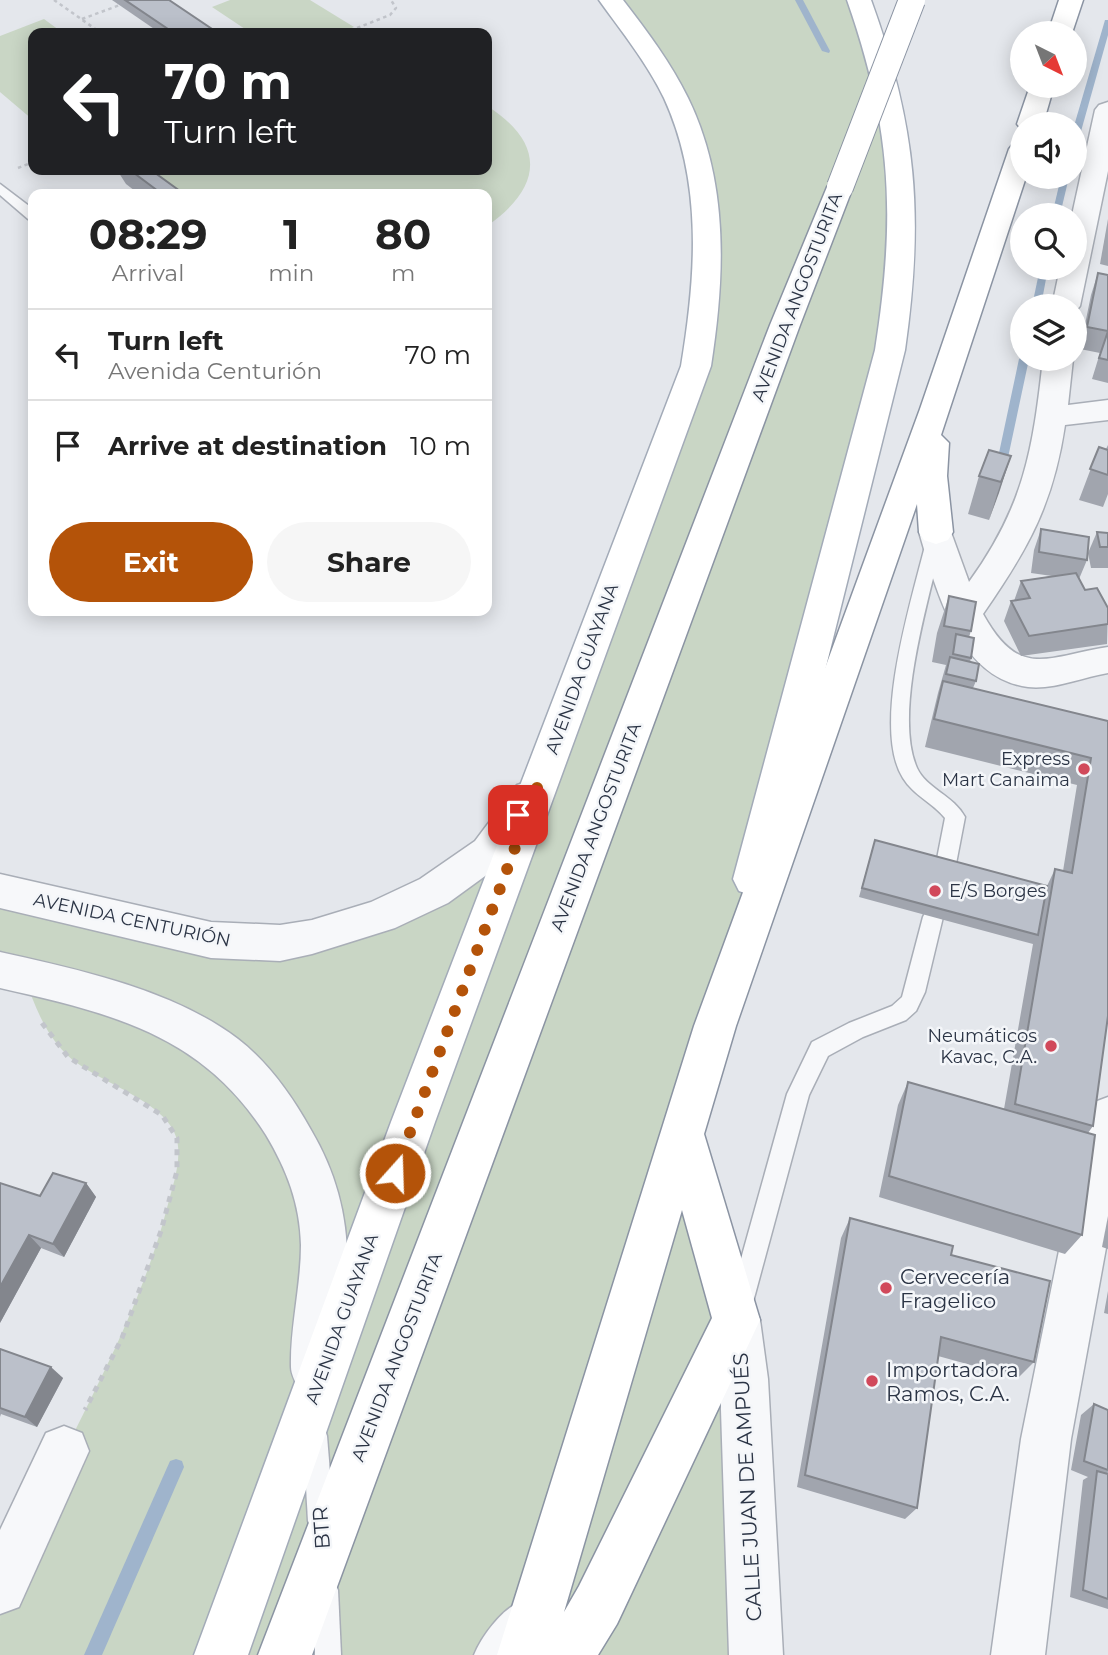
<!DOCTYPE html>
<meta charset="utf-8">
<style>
body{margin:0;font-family:Montserrat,sans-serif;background:#f6f6f6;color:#222;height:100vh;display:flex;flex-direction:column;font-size:26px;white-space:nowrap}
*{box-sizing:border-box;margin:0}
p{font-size:23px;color:#767676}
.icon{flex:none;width:38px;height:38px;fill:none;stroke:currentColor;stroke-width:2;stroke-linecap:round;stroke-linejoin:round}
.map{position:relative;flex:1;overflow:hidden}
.details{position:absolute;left:28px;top:189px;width:464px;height:427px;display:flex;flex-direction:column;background:#fff;border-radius:14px;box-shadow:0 4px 18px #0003}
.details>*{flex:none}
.guide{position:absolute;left:28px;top:28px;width:464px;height:147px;border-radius:14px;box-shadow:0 4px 18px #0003;background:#202124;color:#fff;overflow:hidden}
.needle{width:46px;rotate:138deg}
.fabs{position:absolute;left:1010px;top:21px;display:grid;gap:14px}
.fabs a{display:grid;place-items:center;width:77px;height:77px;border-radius:50%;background:#fff;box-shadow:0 4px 18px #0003;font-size:35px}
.pin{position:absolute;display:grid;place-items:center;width:60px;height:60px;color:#fff;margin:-30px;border-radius:14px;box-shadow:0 4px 10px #0006}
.me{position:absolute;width:77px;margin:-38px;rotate:20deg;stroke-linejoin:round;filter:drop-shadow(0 0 5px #0008)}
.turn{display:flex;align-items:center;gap:24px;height:147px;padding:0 21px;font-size:32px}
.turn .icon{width:91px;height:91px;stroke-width:2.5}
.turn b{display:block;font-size:49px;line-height:60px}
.eta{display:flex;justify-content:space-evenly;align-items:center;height:119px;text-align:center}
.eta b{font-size:42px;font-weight:700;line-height:49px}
.action{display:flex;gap:14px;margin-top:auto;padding:14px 21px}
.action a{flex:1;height:80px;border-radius:42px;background:#b45309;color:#fff;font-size:28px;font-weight:700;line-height:80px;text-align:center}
.action a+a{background:#f6f6f6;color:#222}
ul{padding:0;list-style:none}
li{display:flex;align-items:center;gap:21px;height:91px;padding:0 21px;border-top:2px solid #e0e0e0}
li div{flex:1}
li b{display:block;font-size:26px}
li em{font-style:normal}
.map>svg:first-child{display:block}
</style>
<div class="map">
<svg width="1108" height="1655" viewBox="0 0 1108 1655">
<rect width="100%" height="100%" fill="#e4e7ec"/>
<g fill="#c9d6c5">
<polygon points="230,0 310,0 354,27 340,33 251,33 212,7"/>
<path d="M 611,0 L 859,0 L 868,25 L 902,258 L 683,1135 L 736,1320 L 756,1655 L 0,1655 C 0,1636 0,1603 1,1586 C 9,1558 29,1526 41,1500 C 87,1403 140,1312 167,1208 C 172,1187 182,1162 177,1140 C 168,1100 94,1082 66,1054 C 44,1032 35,1006 24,976 L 0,970 L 0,891 L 119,919 L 346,928 L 506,832 L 696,366 L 696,157 Z"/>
<polygon points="44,19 63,33 33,33 33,120 0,92 0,36"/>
<path d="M 487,106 C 546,143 543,187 487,226 L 486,194 L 159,194 L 131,170 L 486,170 Z"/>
</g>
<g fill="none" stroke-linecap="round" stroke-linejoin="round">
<g fill="#9fb4cc" fill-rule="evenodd">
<polygon points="795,0 803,0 830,51 829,53 822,51"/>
<polygon points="1105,20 1108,20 1108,35 1078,142 1074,144 1074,126"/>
<polygon points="1061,177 1069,177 1060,215 1052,215"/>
<polygon points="1040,268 1048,268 1041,306 1032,306"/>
<polygon points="1022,357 1022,359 1029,359 1006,467 1001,470 996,467 1019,359"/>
<polygon points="176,1459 182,1461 184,1467 102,1655 84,1655 170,1461"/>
</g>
<g stroke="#a9aeb7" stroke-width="3">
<g id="lane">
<polygon points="0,184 33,209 33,220 28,219 0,195"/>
<path d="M 934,536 L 942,542 C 929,599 893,714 917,768 C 926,788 954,796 965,817 L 955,869 L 952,875 L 945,877 L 938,875 L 935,869 L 945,818 C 933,803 913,795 903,778 C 871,727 912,599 926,542 Z"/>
<polygon points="933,908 940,911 943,917 925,992 916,1011 906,1020 863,1037 828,1056 809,1095 753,1302 749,1310 741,1314 733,1310 729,1302 787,1094 812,1042 849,1023 892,1006 902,997 923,917 926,911"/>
<polygon points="315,1424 324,1427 327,1436 334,1521 330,1530 321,1534 312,1530 308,1521 303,1436 306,1427"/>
<polygon points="325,1577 334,1581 338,1590 341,1655 315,1655 312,1590 316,1581"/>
<path d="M 520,1602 L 529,1606 L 533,1615 L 529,1624 L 504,1655 L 474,1655 C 481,1637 502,1609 520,1602 Z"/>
</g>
</g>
<g stroke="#a9aeb7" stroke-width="3">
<g id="street">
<polygon points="1108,102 1108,171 1080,306 1074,313 1074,306 1052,306 1060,268 1074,268 1074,215 1072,215 1095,110 1099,105"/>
<path d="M 1043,359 L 1073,359 L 1068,405 L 1108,400 L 1108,420 L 1065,425 C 1053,505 1028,549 983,614 C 1020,681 1047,656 1108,647 L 1108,673 C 1083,677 1054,690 1028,687 C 958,678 936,589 919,532 L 924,524 L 936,520 L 948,524 L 969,582 C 1024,506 1033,450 1043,359 Z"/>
<polygon points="530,781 543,785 549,796 503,863 448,903 395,928 312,954 280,961 211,958 0,908 0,874 211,922 280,925 312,920 371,902 420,879 475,841 517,785"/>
<path d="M 0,952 C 77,969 174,990 238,1039 C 269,1063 292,1096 311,1130 C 337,1174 349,1221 347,1272 C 345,1309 346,1353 332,1387 L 315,1394 L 298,1387 C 295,1381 291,1374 291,1367 C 290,1327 301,1286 301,1245 C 300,1204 287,1170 266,1135 C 202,1034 110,1013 0,988 Z"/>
<polygon points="1108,1097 1108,1237 1071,1439 1045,1655 991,1655 1021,1439 1086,1117 1092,1103"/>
<polygon points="736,1296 753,1303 760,1320 768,1379 783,1655 729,1655 720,1379 712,1320 719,1303"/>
<polygon points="64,1426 82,1433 89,1451 19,1607 0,1614 0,1530 46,1433"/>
</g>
</g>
<g stroke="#a3abb8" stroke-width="3">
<g id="primary">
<path d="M 599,0 L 623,0 C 647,31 671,63 688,98 C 729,182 725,276 711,366 L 435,1122 L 248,1655 L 194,1655 L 391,1122 L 681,366 C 696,276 703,183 664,98 C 647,63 622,32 599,0 Z"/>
<path d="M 847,0 L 871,0 C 917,127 924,217 905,350 L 773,879 L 767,891 L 753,896 L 739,891 L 733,879 L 875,350 C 896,217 892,128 847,0 Z"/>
</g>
</g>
<g stroke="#8b94a3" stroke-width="3">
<g id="highway">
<polygon points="1059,0 1083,0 1072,33 1048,33"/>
<polygon points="1030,86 1054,86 1043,124 1022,124 1022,130 1017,124"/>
<path d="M 1022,141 L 1022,177 L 1026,177 L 941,435 L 949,443 L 947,476 L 953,532 L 948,540 L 936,544 L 924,540 L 919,532 L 917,504 L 736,1026 L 704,1134 L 760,1320 L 617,1624 L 598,1655 L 497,1655 L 694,1026 L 920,409 L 1009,149 L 1013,144 ZM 682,1210 L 712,1318 L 579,1586 L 564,1612 Z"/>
<polygon points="840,179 849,181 853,187 800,325 312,1655 258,1655 770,325 827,187 831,181"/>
</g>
</g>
<g stroke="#c2c5cb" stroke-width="2.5" stroke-dasharray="3.5 3.5" stroke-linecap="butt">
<polyline points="54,0 101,33"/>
<polyline points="82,19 120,5"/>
<polyline points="344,33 390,15 396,8 391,0"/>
<polyline points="18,168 33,162"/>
</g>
<polyline stroke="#c2c5cb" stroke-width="5" stroke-dasharray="6 6" stroke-linecap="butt" points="42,1023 68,1057 162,1115 177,1138 177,1171 161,1231 122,1338 85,1410"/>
<use href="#lane" fill="#f7f8fa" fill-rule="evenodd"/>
<use href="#street" fill="#f7f8fa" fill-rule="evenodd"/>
<use href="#primary" fill="#fff" fill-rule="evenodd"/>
<use href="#highway" fill="#fff" fill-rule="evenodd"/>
<g stroke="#8b94a3" stroke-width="28" stroke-linecap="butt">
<polyline id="highway-bridge" points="840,187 912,0"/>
</g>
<use href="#highway-bridge" stroke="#fff" stroke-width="26"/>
</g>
<g fill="#a1a5ae">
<polygon points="112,0 169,0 218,33 160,33"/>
<polygon points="117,170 151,170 184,194 139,194 126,184"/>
<polygon points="1108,219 1108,266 1100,264"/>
<polygon points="1098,273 1108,275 1108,383 1092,379 1100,353 1080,349 1091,295"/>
<polygon points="1108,445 1108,494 1103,507 1079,500 1099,447 1106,449"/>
<polygon points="1011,456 989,520 968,514 979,476"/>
<polygon points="1041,529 1087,560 1079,579 1085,590 1108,608 1107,644 1021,656 1004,621 1011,601 1014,601 1021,581 1052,576 1031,573 1034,550"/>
<polygon points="1097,532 1108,533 1108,568 1091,568 1088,553"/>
<polygon points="949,596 971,631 969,637 971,658 970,662 976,681 973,688 1108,721 1093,1126 1088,1133 1082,1235 1065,1254 879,1197 898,1105 908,1082 1004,1109 1033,944 859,897 872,850 1047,886 1055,869 1063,871 1077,785 925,747 938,693 946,665 932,662 937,633"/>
<polygon points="86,1183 96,1197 64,1257 41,1248 0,1323 40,1196"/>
<polygon points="1108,1216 1108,1249 1102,1247"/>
<polygon points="850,1218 951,1255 1034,1362 1018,1378 938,1356 917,1508 905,1519 797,1487 841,1238"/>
<polygon points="1108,1291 1108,1314 1104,1313"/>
<polygon points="0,1349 63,1378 37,1427 1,1414 0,1417"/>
<polygon points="1094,1404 1108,1410 1108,1609 1070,1597 1083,1480 1088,1477 1071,1470 1081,1415"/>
</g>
<g fill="#83868d">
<polygon points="1011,456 999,493 989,520 1001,482"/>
<polygon points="86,1183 96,1197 64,1257 53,1244"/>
<polygon points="29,1235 41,1248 0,1323 0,1287"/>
<polygon points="51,1367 63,1378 37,1427 25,1417"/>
</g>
<g fill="#bbc0ca" stroke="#83868d" stroke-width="2">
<polygon points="125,0 169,0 218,33 174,33"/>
<polygon points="130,170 151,170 184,194 162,194"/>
<polygon points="1098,273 1108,275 1108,360 1099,358 1108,331 1087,327"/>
<polygon points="1099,447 1108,450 1108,475 1090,469"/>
<polygon points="989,450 1011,456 1001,482 979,476"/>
<polygon points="1041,529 1089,537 1087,560 1039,552"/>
<polygon points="1097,532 1108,533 1108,547 1100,547"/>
<polygon points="1076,573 1085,590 1097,588 1108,608 1108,624 1029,636 1011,601 1030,598 1021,581"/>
<polygon points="949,596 976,602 971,631 944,626"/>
<polygon points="956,634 974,638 971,658 953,654"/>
<polygon points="950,657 979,664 976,681 946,674"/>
<polygon points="943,681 1108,721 1108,1016 1093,1126 1015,1104 1055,869 1072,873 1091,758 934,719"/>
<polygon points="875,840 1047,886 1038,935 862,888"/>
<polygon points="908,1082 1095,1135 1082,1235 889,1176"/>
<polygon points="53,1173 86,1183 53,1244 29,1235 0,1287 0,1183 40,1196"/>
<polygon points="850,1218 953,1246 951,1255 1050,1281 1034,1362 941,1337 917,1508 805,1475"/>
<polygon points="0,1349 51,1367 25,1417 0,1408"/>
<polygon points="1094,1404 1108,1410 1108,1470 1084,1461"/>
<polygon points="1097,1471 1108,1474 1108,1599 1083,1590"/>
</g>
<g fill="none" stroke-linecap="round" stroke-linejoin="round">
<polyline stroke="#b45309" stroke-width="12" stroke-dasharray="0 21.6" points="395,1173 540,780 518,815"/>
</g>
<g fill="#d1495b" stroke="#f4f6f9" stroke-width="2.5">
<circle cx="1084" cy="769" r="7"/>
<circle cx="935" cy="891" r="7"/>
<circle cx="1051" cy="1046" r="7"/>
<circle cx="886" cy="1288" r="7"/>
<circle cx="872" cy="1381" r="7"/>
</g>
<g text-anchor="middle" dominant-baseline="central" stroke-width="5" stroke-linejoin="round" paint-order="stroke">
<g font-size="18" fill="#2b3445" stroke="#f4f6f9">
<text transform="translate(797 297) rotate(-69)">AVENIDA ANGOSTURITA</text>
<text transform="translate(582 669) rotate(-70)">AVENIDA GUAYANA</text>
<text transform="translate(596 827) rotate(-69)">AVENIDA ANGOSTURITA</text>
<text transform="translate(132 920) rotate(12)">AVENIDA CENTURIÓN</text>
<text transform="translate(342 1319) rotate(-70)">AVENIDA GUAYANA</text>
<text transform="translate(397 1357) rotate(-69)">AVENIDA ANGOSTURITA</text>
</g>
<g font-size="18" fill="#2b3445" stroke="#f4f6f9" text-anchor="end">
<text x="1070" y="759">Express<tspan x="1070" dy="21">Mart Canaima</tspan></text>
<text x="949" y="891" text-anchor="start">E/S Borges</text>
<text x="1037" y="1036">Neumáticos<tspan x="1037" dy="21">Kavac, C.A.</tspan></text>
</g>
<g font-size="21" fill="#2b3445" stroke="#f4f6f9" text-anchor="start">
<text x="900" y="1276">Cervecería<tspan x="900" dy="24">Fragelico</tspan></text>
<text x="886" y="1369">Importadora<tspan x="886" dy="24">Ramos, C.A.</tspan></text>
</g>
<g font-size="21" fill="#2b3445" stroke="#f4f6f9">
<text transform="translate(747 1487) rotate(-93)">CALLE JUAN DE AMPUÉS</text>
<text transform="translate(321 1528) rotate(-94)">BTR</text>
</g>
</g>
</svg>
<div class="fabs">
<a><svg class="needle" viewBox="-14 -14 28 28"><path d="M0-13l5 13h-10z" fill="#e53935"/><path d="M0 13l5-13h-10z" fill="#767676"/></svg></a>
<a><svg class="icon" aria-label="sound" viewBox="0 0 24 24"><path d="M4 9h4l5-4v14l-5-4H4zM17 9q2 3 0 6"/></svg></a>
<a><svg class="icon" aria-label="search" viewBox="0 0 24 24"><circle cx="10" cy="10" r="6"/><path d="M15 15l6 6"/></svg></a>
<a><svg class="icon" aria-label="layers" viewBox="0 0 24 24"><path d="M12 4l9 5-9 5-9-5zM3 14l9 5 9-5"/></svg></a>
</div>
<div class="pin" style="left:518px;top:815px;background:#d93025"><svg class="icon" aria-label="arrive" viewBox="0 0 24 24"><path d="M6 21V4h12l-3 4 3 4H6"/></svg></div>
<svg class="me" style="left:395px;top:1173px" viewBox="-20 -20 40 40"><circle r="17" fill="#b45309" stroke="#fff" stroke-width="3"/><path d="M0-11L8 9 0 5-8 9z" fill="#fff"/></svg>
<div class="guide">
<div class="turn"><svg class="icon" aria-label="left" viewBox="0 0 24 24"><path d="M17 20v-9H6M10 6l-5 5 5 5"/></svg><div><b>70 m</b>Turn left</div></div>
</div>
<section class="details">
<div class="eta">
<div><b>08:29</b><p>Arrival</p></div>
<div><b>1</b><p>min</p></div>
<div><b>80</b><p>m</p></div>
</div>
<ul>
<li><svg class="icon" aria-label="left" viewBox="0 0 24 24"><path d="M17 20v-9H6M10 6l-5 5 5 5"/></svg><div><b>Turn left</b><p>Avenida Centurión</p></div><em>70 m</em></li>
<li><svg class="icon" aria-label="arrive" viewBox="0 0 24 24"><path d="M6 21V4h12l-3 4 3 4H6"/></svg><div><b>Arrive at destination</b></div><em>10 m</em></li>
</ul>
<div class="action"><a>Exit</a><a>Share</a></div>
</section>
</div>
